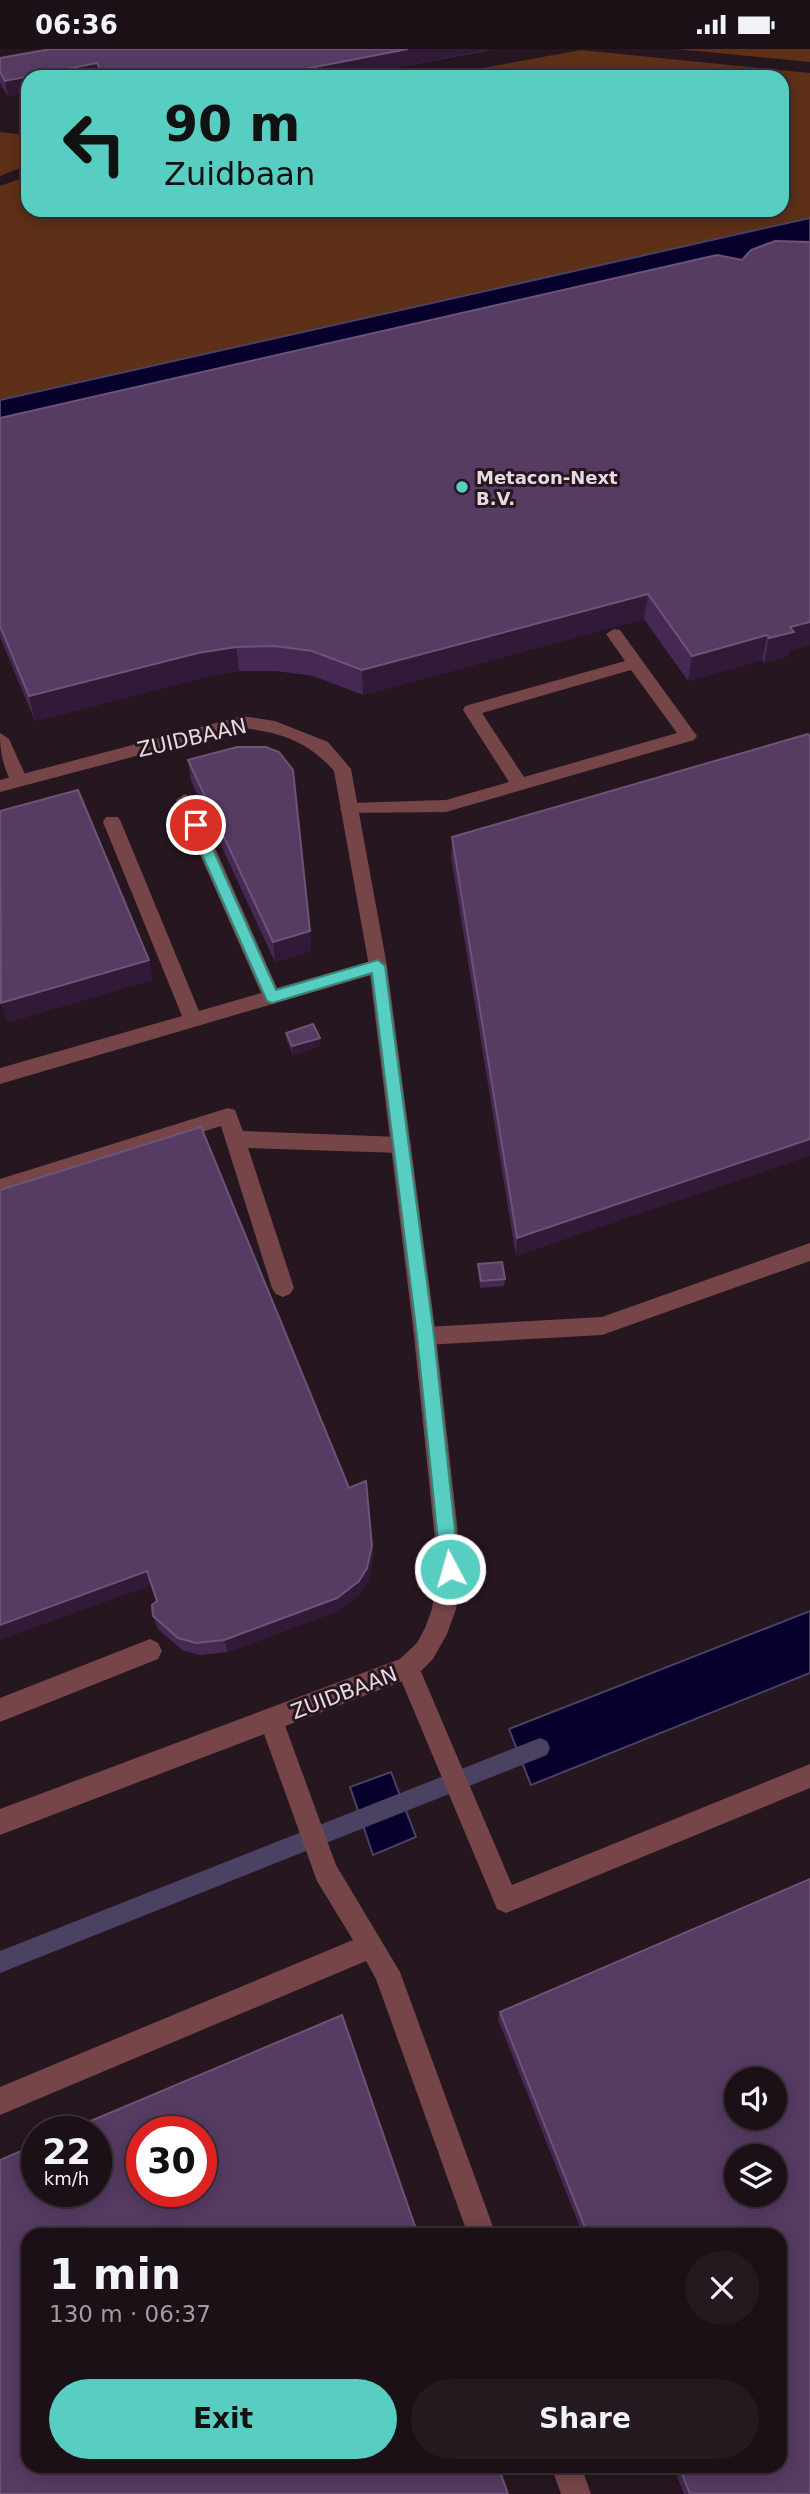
<!DOCTYPE html>
<meta charset="utf-8">
<style>
body{margin:0;font-family:"DejaVu Sans",sans-serif;background:#251920;color:#f1f3f6;height:100vh;display:flex;flex-direction:column;font-size:26px;white-space:nowrap}
*{box-sizing:border-box;margin:0}
p{font-size:23px;color:#a09da1}
.icon{flex:none;width:38px;height:38px;fill:none;stroke:currentColor;stroke-width:2;stroke-linecap:round;stroke-linejoin:round}
.map{position:relative;flex:1;overflow:hidden}
.side{position:absolute;left:21px;top:2179px;width:766px;height:245px;display:flex;flex-direction:column;background:#1c1017;border-radius:21px;box-shadow:0 4px 18px #0003,0 0 0 2px #3a3036}
.side>*{flex:none}
.hud{position:absolute;left:21px;top:21px;width:768px;height:147px;border-radius:21px;box-shadow:0 4px 18px #0003,0 0 0 2px #3a3036;background:#57cec1;color:#111;overflow:hidden}
.controls{position:absolute;left:724px;top:2018px;display:grid;gap:14px}
.controls a{display:grid;place-items:center;width:63px;height:63px;border-radius:50%;background:#1c1017;box-shadow:0 4px 18px #0003,0 0 0 2px #3a3036;font-size:35px}
.speed{position:absolute;left:21px;top:2067px;display:flex;gap:14px;font-size:35px;font-weight:700;text-align:center}
.speed>*{display:grid;place-content:center;width:91px;height:91px;border-radius:50%;background:#1c1017;box-shadow:0 4px 18px #0003,0 0 0 2px #3a3036;line-height:1}
.speed small{font-size:18px;font-weight:400}
.speed .limit{border:10px solid #d22;background:#fff;color:#111}
.pin{position:absolute;display:grid;place-items:center;width:60px;height:60px;color:#fff;margin:-30px;border:4px solid #fff;border-radius:50%;box-shadow:0 2px 7px #0007}
.me{position:absolute;width:77px;margin:-38px;rotate:354deg;stroke-linejoin:round;filter:drop-shadow(0 0 5px #0008)}
.turn{display:flex;align-items:center;gap:24px;height:147px;padding:0 28px;font-size:32px}
.turn .icon{width:91px;height:91px;stroke-width:2.5}
.turn b{display:block;font-size:49px;line-height:60px}
.round{display:grid;place-items:center;flex:none;width:74px;height:74px;border-radius:37px;background:#251920}
.head{display:flex;align-items:center;justify-content:space-between;height:119px;padding:0 28px}
h1{font-size:42px;font-weight:600;line-height:52px}
.action{display:flex;gap:14px;margin-top:auto;padding:14px 28px}
.action a{flex:1;height:80px;border-radius:42px;background:#57cec1;color:#111;font-size:28px;font-weight:600;line-height:80px;text-align:center}
.action a+a{background:#251920;color:#f1f3f6}
.status{display:flex;justify-content:space-between;align-items:center;height:49px;padding:0 35px;background:#1c1017;direction:ltr}
.status svg{height:19px;fill:currentColor}
.map>svg:first-child{display:block}
</style>
<div class="status"><b>06:36</b><svg viewBox="0 0 49 12"><path d="M0 12V9h3v3zM5 12V6h3v6zM10 12V3h3v9zM15 12V0h3v12zM26 1h20v11H26zM47 4h2v5h-2z"/></svg></div>
<div class="map">
<svg width="810" height="2445" viewBox="0 0 810 2445">
<rect width="100%" height="100%" fill="#26161f"/>
<g fill="#5e3017">
<polygon points="676,0 810,0 810,13"/>
<polygon points="581,1 810,24 810,169 0,351 0,137 28,127 28,161 782,161 782,28 433,28"/>
<polygon points="0,83 28,86 28,116 0,127"/>
</g>
<g fill="#08002c" stroke="#4b4162" stroke-width="2">
<polygon points="810,169 810,196 0,378 0,351"/>
<polygon points="810,1562 810,1624 531,1736 509,1680"/>
<polygon points="391,1723 416,1788 373,1806 350,1738"/>
</g>
<g fill="none" stroke-linecap="round" stroke-linejoin="round">
<polygon fill="#4b4162" fill-rule="evenodd" points="540,1689 547,1692 550,1699 547,1706 0,1924 0,1902"/>
<g fill="#754548" fill-rule="evenodd">
<path d="M 614,580 L 620,581 L 694,683 L 697,687 L 694,691 L 446,763 L 343,764 L 340,760 L 343,756 L 349,754 L 446,751 L 509,733 L 463,661 L 465,657 L 625,612 L 606,585 ZM 631,621 L 677,684 L 524,728 L 482,664 Z"/>
<path d="M 0,684 L 9,690 L 28,732 L 25,736 L 13,736 C 3,718 0,705 0,684 Z"/>
<polygon points="185,745 194,751 277,939 378,910 387,917 385,922 0,1035 0,1019 182,967 103,773 106,768 118,768 121,773 199,962 261,944 176,751"/>
<polygon points="228,1059 235,1061 243,1082 401,1088 408,1090 411,1096 408,1102 401,1104 248,1099 294,1239 290,1245 283,1248 276,1245 272,1239 221,1077 0,1146 0,1130"/>
<polygon points="810,1194 810,1212 602,1286 425,1296 417,1294 414,1287 417,1280 425,1278 602,1268"/>
<polygon points="150,1590 158,1594 162,1602 158,1610 0,1673 0,1649"/>
<polygon points="408,1607 416,1611 512,1836 810,1715 810,1739 506,1864 497,1860 396,1619 400,1611"/>
<polygon points="271,1659 280,1662 283,1671 336,1816 400,1923 496,2186 468,2186 376,1930 366,1912 0,2066 0,2038 353,1891 317,1832 259,1671 262,1662"/>
<polygon points="551,2417 581,2417 591,2445 561,2445"/>
</g>
<path fill="#754548" fill-rule="evenodd" d="M 242,667 L 275,672 L 328,693 L 351,720 L 387,917 L 436,1287 L 462,1520 L 456,1560 L 447,1585 L 433,1610 L 416,1627 L 0,1786 L 0,1760 L 400,1610 L 417,1594 L 425,1579 L 432,1560 L 438,1520 L 414,1287 L 369,917 L 334,722 C 309,693 280,683 242,679 L 0,743 L 0,731 Z"/>
</g>
<g fill="#452854" fill-rule="evenodd">
<polygon points="490,1 349,28 28,28 8,48 0,34 0,9"/>
<polygon points="717,206 789,602 788,607 764,614 762,611 688,632 644,570 363,646 313,627 276,622 239,622 202,629 35,672 0,588 0,369"/>
<polygon points="810,688 516,1207 451,808 452,788"/>
<polygon points="188,711 310,882 311,902 275,913 191,732"/>
<polygon points="286,984 320,989 320,997 293,1006 287,992"/>
<polygon points="0,1141 372,1497 373,1510 368,1533 360,1545 338,1562 228,1603 200,1606 182,1601 158,1580 153,1567 157,1552 152,1536"/>
<polygon points="478,1215 505,1230 504,1237 480,1239 478,1222"/>
<path d="M 810,1830 L 810,2445 L 684,2445 L 673,2417 L 780,2417 L 780,2186 L 583,2186 L 498,1970 L 500,1963 ZM 737,2030 L 775,2030 L 775,2068 L 737,2068 ZM 737,2107 L 775,2107 L 775,2146 L 737,2146 Z"/>
</g>
<g fill="#311938">
<polygon points="408,0 490,0 349,28 263,28"/>
<polygon points="97,14 99,28 28,28 28,44 8,48 5,32"/>
<polygon points="648,545 644,570 363,646 362,621"/>
<polygon points="810,573 810,596 789,602 788,607 764,614 769,589 790,578"/>
<polygon points="767,586 762,611 688,632 692,607"/>
<polygon points="236,598 239,622 202,629 35,672 29,647 198,604"/>
<polygon points="310,882 311,902 275,913 273,893"/>
<polygon points="149,911 153,931 7,974 1,954"/>
<polygon points="320,989 320,997 293,1006 292,997"/>
<polygon points="810,1090 810,1107 516,1207 517,1189"/>
<polygon points="372,1497 373,1510 368,1533 360,1545 338,1562 228,1603 224,1591"/>
<polygon points="147,1522 152,1536 0,1591 0,1576"/>
</g>
<g fill="#563b63" stroke="#6d5476" stroke-width="2" fill-rule="evenodd">
<polygon points="51,0 408,0 263,28 105,28 97,14 5,32 0,23 0,9"/>
<polygon points="775,192 810,193 810,573 790,578 794,583 769,589 767,586 692,607 648,545 362,621 312,602 275,597 236,598 198,604 29,647 0,577 0,369 717,206 742,211 751,201"/>
<polygon points="808,685 810,688 810,1090 517,1189 452,788"/>
<polygon points="237,698 266,698 279,703 293,721 310,882 273,893 188,711"/>
<polygon points="78,741 149,911 1,954 0,762"/>
<polygon points="313,975 320,989 292,997 286,984"/>
<polygon points="201,1078 349,1439 366,1432 372,1497 367,1519 359,1532 337,1549 224,1591 196,1594 178,1589 153,1567 152,1556 157,1552 147,1522 0,1576 0,1141"/>
<polygon points="502,1213 505,1230 481,1232 478,1215"/>
<path d="M 810,1830 L 810,2445 L 690,2445 L 679,2417 L 780,2417 L 780,2186 L 588,2186 L 500,1963 ZM 737,2030 L 775,2030 L 775,2068 L 737,2068 ZM 737,2107 L 775,2107 L 775,2146 L 737,2146 Z"/>
<path d="M 342,1966 L 418,2186 L 28,2186 L 28,2417 L 498,2417 L 508,2445 L 0,2445 L 0,2111 L 37,2095 L 37,2142 L 96,2142 L 96,2082 L 67,2082 ZM 142,2082 L 201,2082 L 201,2142 L 142,2142 Z"/>
</g>
<polygon fill="#57cec1" stroke="#39867d" stroke-width="2" points="196,771 202,776 276,941 378,911 385,917 434,1287 459,1520 456,1526 450,1529 444,1526 441,1520 417,1287 372,924 272,954 267,952 189,776"/>
<circle fill="#57cec1" stroke="#26161f" stroke-width="2.5" cx="462" cy="438" r="7"/>
<g text-anchor="middle" dominant-baseline="central" stroke-width="6" stroke-linejoin="round" paint-order="stroke">
<g font-size="18" font-weight="bold" fill="#e6dae0" stroke="#26161f" text-anchor="start">
<text x="476" y="428">Metacon-Next<tspan x="476" dy="21">B.V.</tspan></text>
</g>
<g font-size="21" fill="#e6dae0" stroke="#26161f">
<text transform="translate(192 689) rotate(-13)">ZUIDBAAN</text>
<text transform="translate(344 1644) rotate(-21)">ZUIDBAAN</text>
</g>
</g>
</svg>
<div class="controls">
<a><svg class="icon" aria-label="sound" viewBox="0 0 24 24"><path d="M4 9h4l5-4v14l-5-4H4zM17 9q2 3 0 6"/></svg></a>
<a><svg class="icon" aria-label="layers" viewBox="0 0 24 24"><path d="M12 4l9 5-9 5-9-5zM3 14l9 5 9-5"/></svg></a>
</div>
<div class="speed"><div>22<small>km/h</small></div><div class="limit">30</div></div>
<div class="pin" style="left:196px;top:776px;background:#d93025"><svg class="icon" aria-label="arrive" viewBox="0 0 24 24"><path d="M6 21V4h12l-3 4 3 4H6"/></svg></div>
<svg class="me" style="left:450px;top:1520px" viewBox="-20 -20 40 40"><circle r="17" fill="#57cec1" stroke="#fff" stroke-width="3"/><path d="M0-11L8 9 0 5-8 9z" fill="#fff"/></svg>
<div class="hud">
<div class="turn"><svg class="icon" aria-label="left" viewBox="0 0 24 24"><path d="M17 20v-9H6M10 6l-5 5 5 5"/></svg><div><b>90 m</b>Zuidbaan</div></div>
</div>
<section class="side">
<div class="head"><div><h1>1 min</h1><p>130 m · 06:37</p></div><a class="round"><svg class="icon" aria-label="close" viewBox="0 0 24 24"><path d="M6 6l12 12M18 6L6 18"/></svg></a></div>
<div class="action"><a>Exit</a><a>Share</a></div>
</section>
</div>
